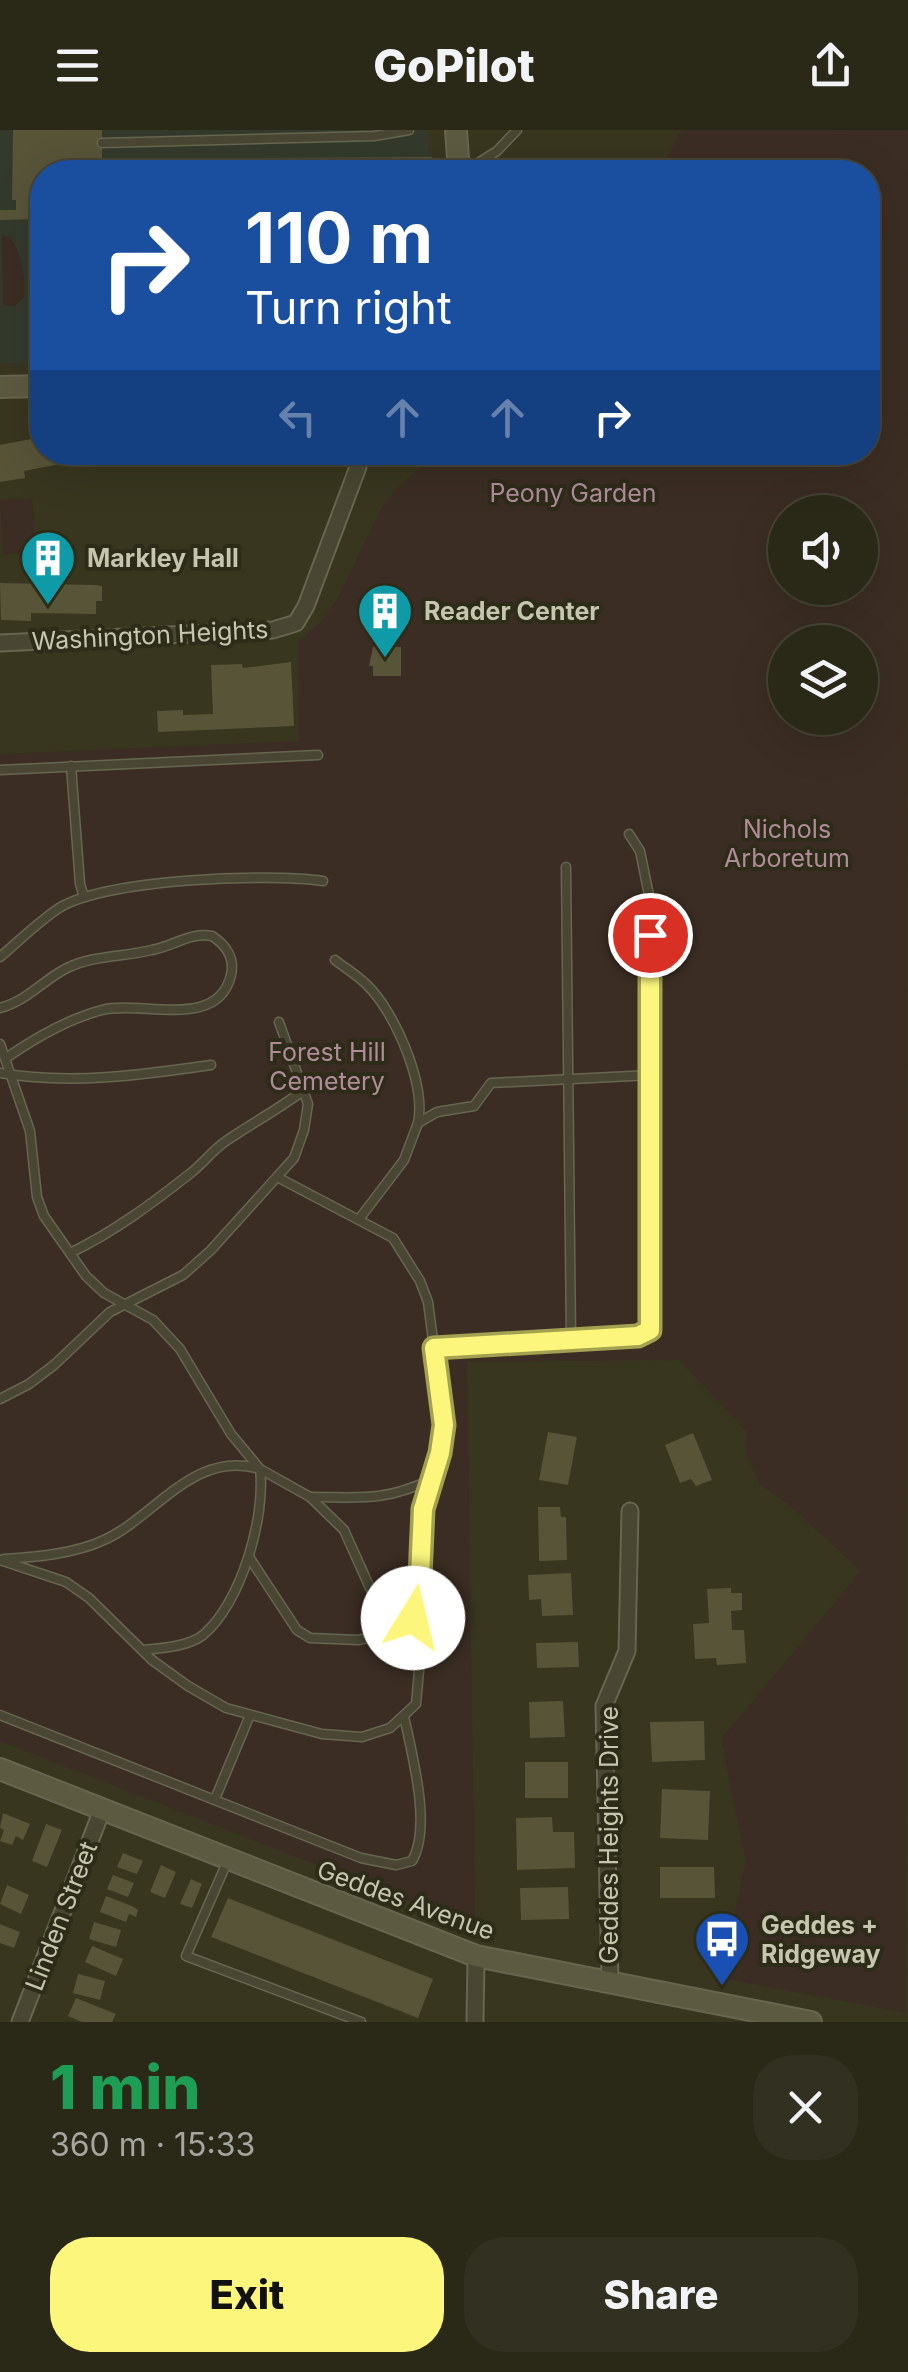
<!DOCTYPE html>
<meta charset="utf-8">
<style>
body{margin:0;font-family:Inter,sans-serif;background:#323020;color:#f1f3f6;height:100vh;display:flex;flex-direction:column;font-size:38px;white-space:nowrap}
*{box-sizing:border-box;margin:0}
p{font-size:32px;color:#a5a6a1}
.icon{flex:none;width:55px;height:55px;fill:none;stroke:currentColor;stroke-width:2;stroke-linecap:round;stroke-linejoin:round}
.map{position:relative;height:1892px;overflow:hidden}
.side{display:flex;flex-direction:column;background:#2a2817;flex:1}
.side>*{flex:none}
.banner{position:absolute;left:30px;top:30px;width:850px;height:305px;border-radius:40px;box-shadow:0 10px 40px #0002,0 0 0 2px #464436;background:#1a4fa0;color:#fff;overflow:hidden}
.tools{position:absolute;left:768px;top:365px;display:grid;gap:20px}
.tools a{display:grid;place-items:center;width:110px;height:110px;border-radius:50%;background:#2a2817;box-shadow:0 10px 40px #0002,0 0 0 2px #464436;font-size:50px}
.pin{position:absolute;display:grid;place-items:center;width:85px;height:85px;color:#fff;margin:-42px;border:5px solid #fff;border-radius:50%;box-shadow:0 2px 10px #0007}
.me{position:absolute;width:110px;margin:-55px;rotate:9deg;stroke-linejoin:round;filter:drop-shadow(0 0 8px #0008)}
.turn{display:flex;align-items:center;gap:35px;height:210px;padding:0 50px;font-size:45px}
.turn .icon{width:130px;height:130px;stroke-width:2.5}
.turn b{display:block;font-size:70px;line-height:85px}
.lanes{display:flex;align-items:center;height:95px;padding:0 50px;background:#0003;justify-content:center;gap:50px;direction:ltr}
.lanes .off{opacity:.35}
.round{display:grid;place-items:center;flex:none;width:105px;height:105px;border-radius:40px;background:#323020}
.headline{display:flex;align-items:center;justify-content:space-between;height:170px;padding:0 50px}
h1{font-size:60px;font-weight:800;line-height:75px;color:#1e9e55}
.cta{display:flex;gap:20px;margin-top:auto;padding:20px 50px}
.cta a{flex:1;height:115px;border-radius:40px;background:#fcf77c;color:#111;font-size:40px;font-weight:800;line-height:115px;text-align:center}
.cta a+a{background:#323020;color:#f1f3f6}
header{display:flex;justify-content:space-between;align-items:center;height:130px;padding:0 50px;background:#2a2817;font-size:45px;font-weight:800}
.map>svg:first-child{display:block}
</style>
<header><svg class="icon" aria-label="menu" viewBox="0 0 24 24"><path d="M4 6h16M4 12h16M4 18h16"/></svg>GoPilot<svg class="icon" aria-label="share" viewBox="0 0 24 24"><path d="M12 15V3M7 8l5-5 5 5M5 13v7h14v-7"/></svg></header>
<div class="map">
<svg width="908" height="1892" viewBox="0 0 908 1892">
<rect width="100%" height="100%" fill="#38361f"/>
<polygon fill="#333a2b" points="0,0 426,0 432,42 42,42 42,234 0,233"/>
<g fill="#3b2d23" fill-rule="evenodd">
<path d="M 682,0 L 908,0 L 906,1883 L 721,1848 L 746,1731 L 721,1609 L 861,1441 L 788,1374 L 760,1354 L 746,1324 L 747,1302 L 679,1230 L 467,1232 L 475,1797 L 0,1611 L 0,624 L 299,611 L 298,511 C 347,479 354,420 385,373 C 398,354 420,340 435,323 L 868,322 L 868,42 L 658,42 ZM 785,382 L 860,382 L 860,458 L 785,458 ZM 785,512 L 860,512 L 860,588 L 785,588 Z"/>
<path d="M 2,105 L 10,107 C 23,126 25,145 24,167 L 15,176 L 3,176 Z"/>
<polygon points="32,368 36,422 3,425 0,370"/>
</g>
<g fill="#575438">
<polygon points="13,0 102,0 102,29 432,27 432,42 42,42 42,89 0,90 0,80 16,80 16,70 12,70"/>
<polygon points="42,307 42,322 102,322 102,326 24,341 25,348 0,352 0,315"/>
<polygon points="0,453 95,455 102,456 102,471 96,471 96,484 31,483 31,491 1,490"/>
<polygon points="373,517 401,517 401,546 373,546 373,536 369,536"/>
<polygon points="291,532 294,596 158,602 157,581 183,580 183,585 213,584 211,535 242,534 243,538"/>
<polygon points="548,1302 577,1307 568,1355 539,1350"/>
<polygon points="693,1303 712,1350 696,1356 691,1349 680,1353 665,1315"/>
<polygon points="538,1377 560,1377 561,1387 566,1387 567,1430 539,1431"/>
<polygon points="571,1443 573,1485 542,1486 541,1469 529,1470 528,1445"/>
<polygon points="731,1458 731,1463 742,1463 742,1480 731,1481 732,1500 744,1500 746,1533 717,1535 716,1528 695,1529 693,1494 709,1493 707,1459"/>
<polygon points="578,1512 579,1537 537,1538 536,1513"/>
<polygon points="563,1571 565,1607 530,1608 529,1572"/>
<polygon points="704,1591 705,1630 652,1632 650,1592"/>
<rect x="525" y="1632" width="43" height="36"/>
<polygon points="662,1659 710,1661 708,1710 660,1708"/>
<polygon points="3,1683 30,1694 23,1710 16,1706 12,1715 0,1711 4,1700 0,1698"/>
<polygon points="552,1687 553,1702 574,1702 575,1738 517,1740 516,1688"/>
<polygon points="46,1694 62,1700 47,1737 32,1731"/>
<polygon points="123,1723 143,1731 137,1744 117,1737"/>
<polygon points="161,1735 176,1742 165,1768 150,1762"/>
<polygon points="660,1737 714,1737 715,1768 660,1768"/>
<polygon points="113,1745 134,1753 128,1767 107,1759"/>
<polygon points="191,1749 202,1754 192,1778 180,1774"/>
<polygon points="7,1755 29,1765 21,1784 0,1774"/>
<polygon points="568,1757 569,1789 521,1790 520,1758"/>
<polygon points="106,1766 132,1776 138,1780 136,1787 129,1784 126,1792 100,1782"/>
<polygon points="228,1768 433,1849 418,1888 211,1807"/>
<polygon points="94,1792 121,1800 116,1817 89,1809"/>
<polygon points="0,1794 20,1802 14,1818 0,1813"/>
<polygon points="92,1816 123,1829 116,1846 85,1832"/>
<polygon points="78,1844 105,1851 100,1870 73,1863"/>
<polygon points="76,1868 116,1884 112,1892 82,1892 68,1886"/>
</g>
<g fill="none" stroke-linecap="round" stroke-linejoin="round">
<g stroke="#676650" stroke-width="11">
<g id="lane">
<polyline points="102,13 374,6 409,0"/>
<polyline points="464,42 497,21 517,0"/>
<polyline points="71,636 80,754 84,767"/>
<polyline points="0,640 318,625"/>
<polyline points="566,737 571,1210"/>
<path d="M 0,827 C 19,811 38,792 59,778 C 106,749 267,743 323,751"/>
<path d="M 335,830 C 345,838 357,845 367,855 C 395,882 426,954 418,993"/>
<path d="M 0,878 C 27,871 43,850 67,838 C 94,825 124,827 152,820 C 174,816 190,802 212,806 C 226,815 235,828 231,845 C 218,901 141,870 102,880 C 67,889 35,908 6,928"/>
<polyline points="0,914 30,1001 37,1067 44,1086 86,1146 104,1163 153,1190 180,1219 231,1304 260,1339 310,1367 344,1400 370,1458 387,1487 415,1515 419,1541 416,1574 390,1598 362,1607 322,1604 226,1578 188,1556 152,1530 89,1468 66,1452 0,1430"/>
<path d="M 0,943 C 70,955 142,945 211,935"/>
<polyline points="360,1088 404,1030 418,993 437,982 474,976 491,953 651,945"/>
<path d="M 70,1123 C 114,1102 154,1072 192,1042 C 204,1032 214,1019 226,1011 C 252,993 279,979 304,960"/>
<polyline points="434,1218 639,1206 650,1200 650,770 640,721 629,704"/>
<polyline points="0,1269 29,1254 54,1235 110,1182 183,1145 211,1120 294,1028 304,1000 308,974 279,892"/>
<path d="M 310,1367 C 358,1367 384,1372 430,1350"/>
<polyline points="249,1427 297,1500 310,1508 358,1510 387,1504 413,1488 419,1470 423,1379 440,1323 444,1295 428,1172 420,1151 393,1108 277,1047"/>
<path d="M 4,1429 C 36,1427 74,1424 104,1410 C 155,1387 194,1319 260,1339 C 266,1386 241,1474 203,1505 C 188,1517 160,1518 143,1520"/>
<path d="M 0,1585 L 361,1728 L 396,1735 L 412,1731 C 432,1697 412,1625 404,1586"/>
<polyline points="215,1669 250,1585"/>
<polyline points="228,1730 186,1826 361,1892"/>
</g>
</g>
<g stroke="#676650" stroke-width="19">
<g id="street">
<polyline points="0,513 273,500 296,493 306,476 358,337 359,322"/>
<polyline points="610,1852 604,1576 627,1521 630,1381"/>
<polyline points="20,1892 102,1680"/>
<polyline points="475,1892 476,1826"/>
</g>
</g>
<g stroke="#676650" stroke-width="24">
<g id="secondary">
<polyline points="456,0 459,42"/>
<polyline points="0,257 42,256"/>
<polyline points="0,1639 476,1826 811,1892"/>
</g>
</g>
<use href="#lane" stroke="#494733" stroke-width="8"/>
<use href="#street" stroke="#494733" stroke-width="15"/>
<use href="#secondary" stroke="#5c5b41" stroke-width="20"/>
</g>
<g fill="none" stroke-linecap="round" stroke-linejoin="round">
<g stroke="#a4a151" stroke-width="25">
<polyline id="route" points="413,1488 419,1470 423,1379 440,1323 444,1295 434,1218 638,1206 650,1200 650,805"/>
</g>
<use href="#route" stroke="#fcf77c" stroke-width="18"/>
</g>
<defs>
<g id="building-pin" transform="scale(2.875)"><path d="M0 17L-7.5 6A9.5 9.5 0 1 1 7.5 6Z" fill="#0f9aa8" stroke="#2d2c19"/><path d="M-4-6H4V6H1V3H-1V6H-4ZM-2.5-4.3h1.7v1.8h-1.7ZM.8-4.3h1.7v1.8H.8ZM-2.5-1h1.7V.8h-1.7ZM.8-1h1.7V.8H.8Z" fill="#fff"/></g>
<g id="bus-pin" transform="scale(2.875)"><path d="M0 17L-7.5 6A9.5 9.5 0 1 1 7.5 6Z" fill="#1a4fb4" stroke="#2d2c19"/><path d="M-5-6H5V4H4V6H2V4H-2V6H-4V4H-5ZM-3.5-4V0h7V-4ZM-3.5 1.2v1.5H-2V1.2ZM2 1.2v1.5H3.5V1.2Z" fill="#fff"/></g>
</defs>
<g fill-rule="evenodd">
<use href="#building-pin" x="48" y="428"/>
<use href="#building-pin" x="385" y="481"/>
<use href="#bus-pin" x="722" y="1809"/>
</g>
<g text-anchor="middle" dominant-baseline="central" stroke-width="8" stroke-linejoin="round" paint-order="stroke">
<g font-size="25" fill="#b18b9a" stroke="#2d2c19">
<text x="573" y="363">Peony Garden</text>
<text x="787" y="699">Nichols<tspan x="787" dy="29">Arboretum</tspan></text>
<text x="327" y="922">Forest Hill<tspan x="327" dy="29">Cemetery</tspan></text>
</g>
<g font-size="25" font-weight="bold" fill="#c6c5ad" stroke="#2d2c19" text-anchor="start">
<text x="87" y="428">Markley Hall</text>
<text x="424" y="481">Reader Center</text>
<text x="761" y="1795">Geddes +<tspan x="761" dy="29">Ridgeway</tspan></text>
</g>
<g font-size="25" fill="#c6c5ad" stroke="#2d2c19">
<text transform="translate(150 505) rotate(-3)">Washington Heights</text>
<text transform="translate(609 1705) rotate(-90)">Geddes Heights Drive</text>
<text transform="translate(406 1770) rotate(20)">Geddes Avenue</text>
<text transform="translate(61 1786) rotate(-69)">Linden Street</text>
</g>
</g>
</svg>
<div class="tools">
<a><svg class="icon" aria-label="sound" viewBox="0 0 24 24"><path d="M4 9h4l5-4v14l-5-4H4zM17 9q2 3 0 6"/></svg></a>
<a><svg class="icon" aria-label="layers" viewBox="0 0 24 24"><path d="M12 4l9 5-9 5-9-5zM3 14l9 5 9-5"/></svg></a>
</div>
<div class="pin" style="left:650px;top:805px;background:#d93025"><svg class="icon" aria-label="arrive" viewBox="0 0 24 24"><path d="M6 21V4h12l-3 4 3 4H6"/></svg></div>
<svg class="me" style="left:413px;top:1488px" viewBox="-20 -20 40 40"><circle r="19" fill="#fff"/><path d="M0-13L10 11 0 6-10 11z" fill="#fcf77c"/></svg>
<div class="banner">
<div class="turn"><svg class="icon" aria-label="right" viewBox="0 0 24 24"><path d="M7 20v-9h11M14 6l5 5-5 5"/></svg><div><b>110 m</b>Turn right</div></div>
<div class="lanes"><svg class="icon off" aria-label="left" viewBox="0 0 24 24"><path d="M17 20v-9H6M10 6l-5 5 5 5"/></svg><svg class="icon off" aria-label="ahead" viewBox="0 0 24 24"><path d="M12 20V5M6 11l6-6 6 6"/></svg><svg class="icon off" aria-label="ahead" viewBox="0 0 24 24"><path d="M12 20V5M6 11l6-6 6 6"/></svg><svg class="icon" aria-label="right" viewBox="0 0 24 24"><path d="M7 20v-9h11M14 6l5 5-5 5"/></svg></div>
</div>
</div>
<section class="side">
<div class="headline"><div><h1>1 min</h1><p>360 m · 15:33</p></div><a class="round"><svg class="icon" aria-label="close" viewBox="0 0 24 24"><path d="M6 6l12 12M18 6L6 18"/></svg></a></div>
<div class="cta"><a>Exit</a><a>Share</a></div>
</section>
